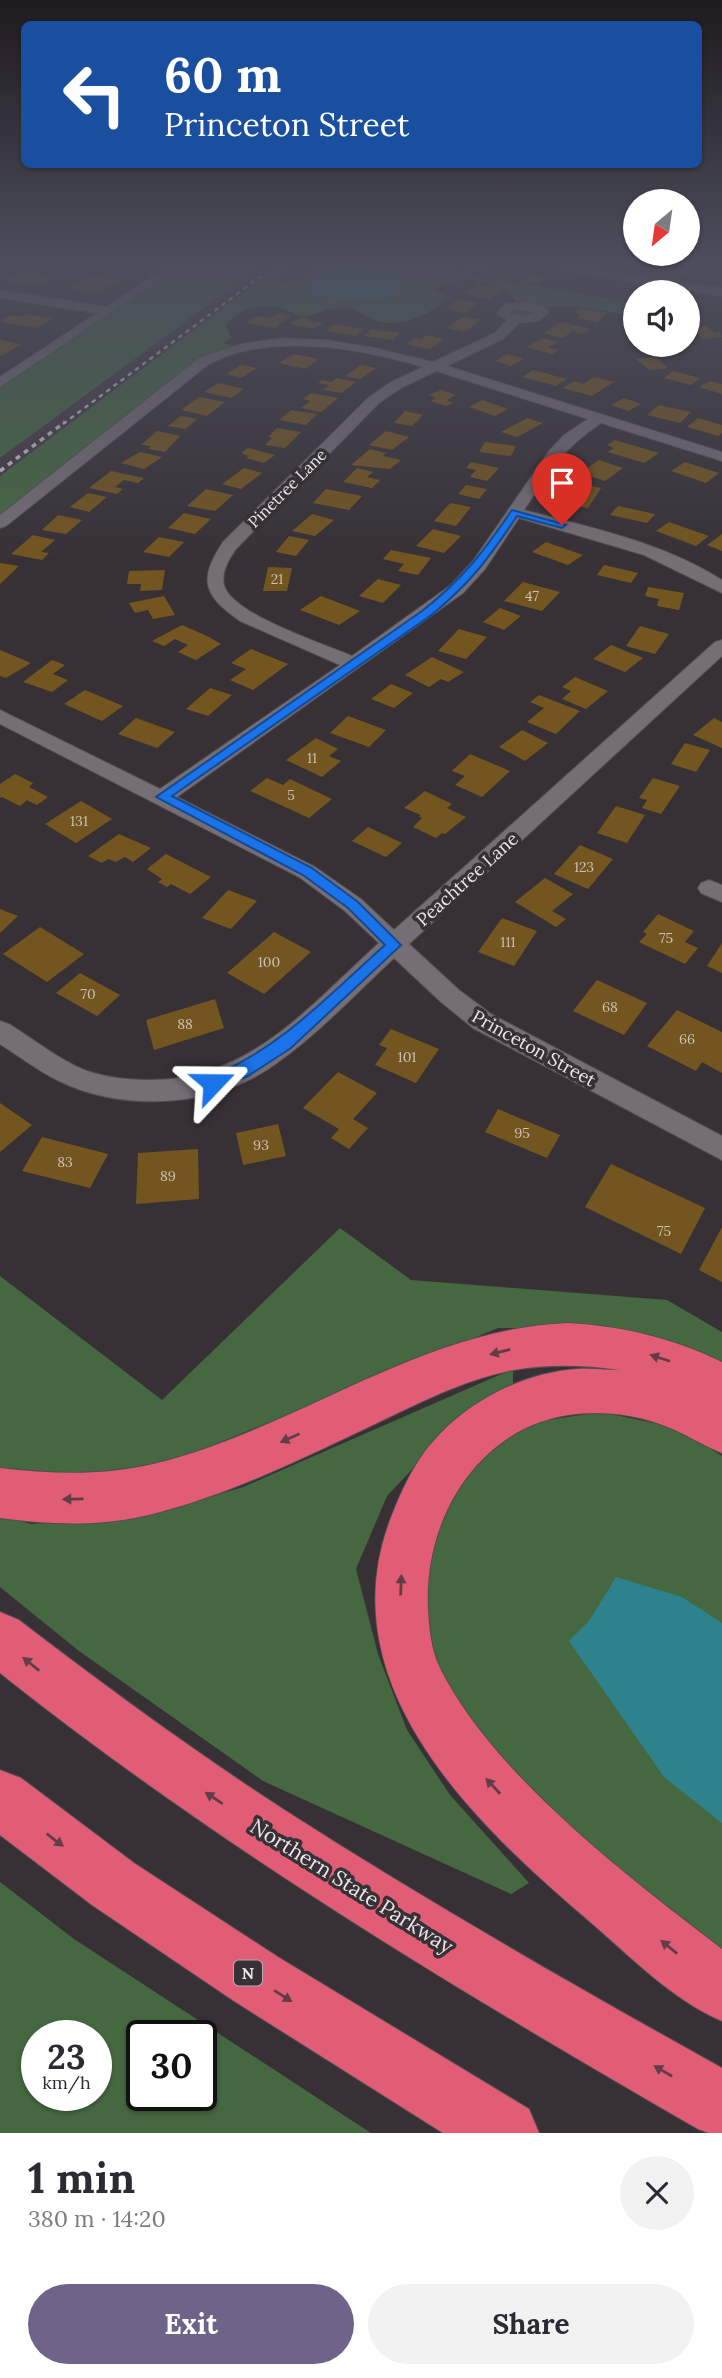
<!DOCTYPE html>
<meta charset="utf-8">
<style>
body{margin:0;font-family:Lora,serif;background:#f2f2f3;color:#2b2b33;height:100vh;display:flex;flex-direction:column;font-size:26px;white-space:nowrap}
*{box-sizing:border-box;margin:0}
p{font-size:23px;color:#7c7c81}
.icon{flex:none;width:38px;height:38px;fill:none;stroke:currentColor;stroke-width:2;stroke-linecap:round;stroke-linejoin:round}
.map{position:relative;height:2133px;overflow:hidden}
.sheet{display:flex;flex-direction:column;background:#fff;flex:1}
.sheet>*{flex:none}
.top-card{position:absolute;left:21px;top:21px;width:681px;height:147px;border-radius:10px;box-shadow:0 2px 5px #0004;background:#1a4fa0;color:#fff;overflow:hidden}
.needle{width:46px;rotate:209deg}
.tools{position:absolute;left:623px;top:189px;display:grid;gap:14px}
.tools a{display:grid;place-items:center;width:77px;height:77px;border-radius:50%;background:#fff;box-shadow:0 2px 5px #0004;font-size:35px}
.speed{position:absolute;left:21px;top:2020px;display:flex;gap:14px;font-size:35px;font-weight:700;text-align:center}
.speed>*{display:grid;place-content:center;width:91px;height:91px;border-radius:50%;background:#fff;box-shadow:0 2px 5px #0004;line-height:1}
.speed small{font-size:18px;font-weight:400}
.speed .limit{border:4px solid #111;border-radius:10px;background:#fff;color:#111}
.pin{position:absolute;display:grid;place-items:center;width:60px;height:60px;color:#fff;margin:-72px -30px;border-radius:50% 50% 50% 0;rotate:-45deg;box-shadow:0 0 7px #0007}
.pin .icon{rotate:45deg}
.me{position:absolute;width:77px;margin:-38px;rotate:67deg;stroke-linejoin:round;filter:drop-shadow(0 0 5px #0008)}
.turn{display:flex;align-items:center;gap:24px;height:147px;padding:0 28px;font-size:32px}
.turn .icon{width:91px;height:91px;stroke-width:2.5}
.turn b{display:block;font-size:49px;line-height:60px}
.round{display:grid;place-items:center;flex:none;width:74px;height:74px;border-radius:37px;background:#f2f2f3}
.summary{display:flex;align-items:center;justify-content:space-between;height:119px;padding:0 28px}
h1{font-size:42px;font-weight:800;line-height:52px}
.button{display:flex;gap:14px;margin-top:auto;padding:14px 28px}
.button a{flex:1;height:80px;border-radius:42px;background:#6f6389;color:#fff;font-size:28px;font-weight:800;line-height:80px;text-align:center}
.button a+a{background:#f2f2f3;color:#2b2b33}
.map>svg:first-child{display:block}
</style>
<div class="map">
<svg width="722" height="2133" viewBox="0 0 722 2133">
<rect width="100%" height="100%" fill="#373136"/>
<polygon fill="#443a44" points="267,262 284,262 0,476 0,458"/>
<g fill="#456841" fill-rule="evenodd">
<polygon points="182,262 267,262 0,458 0,383"/>
<path d="M 284,262 L 302,262 L 278,278 L 278,281 L 286,283 L 304,277 L 304,272 C 325,256 382,262 410,262 L 410,265 C 422,268 442,259 452,266 C 455,268 456,271 460,273 L 635,303 L 635,316 L 574,306 L 538,308 L 534,319 L 503,314 L 518,305 L 508,289 L 475,280 L 441,282 L 433,290 L 447,296 C 434,314 402,327 380,322 C 368,319 357,308 345,307 C 331,307 317,315 303,316 C 293,316 288,309 278,307 C 260,303 236,310 226,326 L 231,338 L 223,343 L 238,346 L 221,352 L 0,523 L 0,476 Z"/>
<polygon points="340,1228 411,1280 667,1300 722,1332 722,1374 600,1329 498,1328 148,1472 0,1473 0,1276 162,1400"/>
<polygon points="513,1369 513,1390 449,1430 387,1496 356,1569 378,1654 407,1730 450,1795 529,1883 511,1894 263,1781 79,1651 0,1587 0,1515 31,1524 149,1515 243,1487"/>
<polygon points="601,1412 678,1428 722,1456 722,1974 691,1953 443,1700 418,1602 426,1540 463,1475 521,1424"/>
<path d="M 0,1882 L 74,1939 L 371,2133 L 0,2133 ZM 37,2035 L 96,2035 L 96,2095 L 37,2095 ZM 142,2035 L 201,2035 L 201,2095 L 142,2095 Z"/>
</g>
<g fill="#2d828b">
<path d="M 353,267 L 391,273 L 403,279 C 393,311 334,300 310,291 L 310,286 L 329,272 Z"/>
<polygon points="616,1577 682,1597 722,1623 722,1823 664,1777 569,1641 589,1621"/>
</g>
<g fill="#73551f">
<polygon points="459,262 485,266 491,269 484,274 460,269 463,268 453,266"/>
<polygon points="656,265 672,267 666,275 650,273"/>
<polygon points="24,269 35,271 32,273 54,277 36,286 2,280"/>
<polygon points="504,269 521,272 511,279 494,276"/>
<polygon points="682,269 699,271 694,278 677,276"/>
<polygon points="530,274 547,277 536,284 520,281"/>
<polygon points="95,275 110,278 125,278 97,293 71,288"/>
<polygon points="478,284 504,289 490,299 464,294"/>
<polygon points="459,299 478,303 465,313 445,309"/>
<polygon points="580,308 607,313 597,322 576,318 580,314 574,313"/>
<polygon points="278,313 291,315 275,328 246,323 256,316 271,318"/>
<polygon points="27,314 52,318 37,328 0,322 10,315 21,317"/>
<polygon points="301,317 310,319 308,320 323,323 313,329 289,324"/>
<polygon points="463,317 480,320 464,332 447,328"/>
<polygon points="561,322 590,329 582,334 573,331 562,338 543,333"/>
<polygon points="334,324 364,329 356,336 326,331"/>
<polygon points="706,326 715,333 720,332 722,337 704,339 690,328"/>
<polygon points="371,329 400,333 393,340 364,336"/>
<polygon points="426,335 444,339 430,349 406,344 415,338 421,339"/>
<polygon points="543,338 558,342 548,347 559,350 552,354 526,347"/>
<polygon points="0,340 21,344 2,356 0,355"/>
<polygon points="644,345 666,345 662,354 641,352"/>
<polygon points="294,354 319,359 305,369 279,363"/>
<polygon points="508,354 524,359 511,366 495,361"/>
<polygon points="656,357 668,368 649,370 636,359"/>
<polygon points="241,365 257,368 241,378 226,374"/>
<polygon points="361,365 376,368 360,379 345,376"/>
<polygon points="533,370 567,379 556,386 522,377"/>
<polygon points="673,371 700,378 691,385 664,378"/>
<polygon points="594,377 614,382 592,396 563,388 574,381 583,384"/>
<polygon points="337,378 356,382 341,393 323,390 329,385 318,383 322,380 331,382"/>
<polygon points="710,381 722,384 722,394 699,387"/>
<polygon points="218,383 244,389 231,398 204,392"/>
<polygon points="441,390 456,395 446,400 454,403 446,406 431,401 436,398 429,395"/>
<polygon points="311,393 338,398 321,412 301,408 310,401 303,399"/>
<polygon points="199,397 225,402 207,416 181,410"/>
<polygon points="624,398 641,404 628,411 611,405"/>
<polygon points="482,400 508,409 495,416 469,407"/>
<polygon points="659,405 691,412 680,423 647,415"/>
<polygon points="291,410 317,414 306,425 279,420"/>
<polygon points="405,411 423,415 412,426 394,423"/>
<polygon points="181,416 198,419 185,429 168,426"/>
<polygon points="527,418 543,423 517,437 501,432"/>
<polygon points="698,418 722,425 722,433 718,436 687,427"/>
<polygon points="277,428 301,432 285,448 265,445 272,438 268,437"/>
<polygon points="157,431 180,436 165,452 148,449 151,446 141,445"/>
<polygon points="386,431 409,437 392,450 369,445"/>
<polygon points="615,440 659,453 644,463 608,452 614,448 607,445"/>
<polygon points="485,442 516,446 511,456 479,452"/>
<polygon points="248,448 275,455 264,463 246,458 249,456 241,453"/>
<polygon points="370,449 386,453 383,456 401,460 390,469 351,465"/>
<polygon points="140,452 162,457 144,469 121,463"/>
<polygon points="599,460 623,468 605,481 580,473"/>
<polygon points="471,462 499,468 487,481 470,477 476,470 466,468"/>
<polygon points="685,462 719,473 706,483 671,471"/>
<polygon points="244,468 262,473 241,489 222,484"/>
<polygon points="357,468 373,472 367,477 380,480 372,488 343,482"/>
<polygon points="111,471 144,478 138,483 124,480 115,487 123,489 117,494 89,488"/>
<polygon points="578,483 601,488 588,508 564,504"/>
<polygon points="466,485 487,489 479,499 458,494"/>
<polygon points="206,489 233,495 215,511 187,506"/>
<polygon points="326,489 362,496 349,510 313,503"/>
<polygon points="88,493 107,497 89,512 70,507"/>
<polygon points="450,503 471,507 456,526 434,521"/>
<polygon points="618,506 655,514 647,523 610,515"/>
<polygon points="184,513 211,519 195,534 168,528"/>
<polygon points="312,514 334,520 315,536 292,531"/>
<polygon points="58,515 82,520 66,534 42,530"/>
<polygon points="669,522 709,536 696,546 656,531"/>
<polygon points="433,529 461,536 444,553 416,546"/>
<polygon points="722,534 722,551 707,545"/>
<polygon points="33,535 55,540 41,552 49,553 42,560 11,554"/>
<polygon points="289,536 309,540 296,556 276,552"/>
<polygon points="159,537 184,542 169,557 143,552"/>
<polygon points="546,542 583,555 568,565 532,552"/>
<polygon points="391,550 431,558 418,575 398,571 404,564 383,559"/>
<polygon points="0,563 19,566 0,584"/>
<polygon points="604,565 638,573 631,583 597,575"/>
<polygon points="268,567 292,568 287,591 263,591"/>
<polygon points="165,570 162,590 140,591 141,584 127,584 129,571"/>
<polygon points="378,579 401,585 383,603 359,596"/>
<polygon points="523,582 560,592 542,611 504,601"/>
<polygon points="648,587 684,593 679,610 657,606 659,599 645,596"/>
<polygon points="164,596 175,615 153,619 148,610 135,613 129,603"/>
<polygon points="321,596 360,611 339,625 300,610"/>
<polygon points="500,608 521,616 504,630 483,622"/>
<polygon points="182,625 207,636 221,644 196,660 178,652 188,645 175,639 164,646 152,641"/>
<polygon points="640,626 669,634 655,654 626,646"/>
<polygon points="459,629 487,637 466,659 438,651"/>
<polygon points="611,645 643,658 625,672 593,659"/>
<polygon points="251,649 288,664 253,690 230,680 246,669 231,663"/>
<polygon points="0,650 31,663 6,678 0,676"/>
<polygon points="432,657 464,672 448,682 441,679 429,687 405,675"/>
<polygon points="52,660 65,665 53,674 68,680 52,692 23,682"/>
<polygon points="575,677 608,691 586,709 562,699 571,691 562,687"/>
<polygon points="391,684 413,693 394,708 371,699"/>
<polygon points="210,688 232,695 208,716 186,709"/>
<polygon points="85,690 123,706 102,721 64,704"/>
<polygon points="539,695 580,711 556,734 527,722 544,708 530,702"/>
<polygon points="348,716 386,730 369,747 330,733"/>
<polygon points="136,718 175,732 157,748 118,734"/>
<polygon points="714,718 722,722 722,748 693,735"/>
<polygon points="522,730 548,743 525,761 499,747"/>
<polygon points="316,738 338,749 329,756 341,761 322,777 286,760"/>
<polygon points="685,743 710,750 696,772 671,764"/>
<polygon points="470,754 510,771 482,797 455,785 465,776 452,771"/>
<polygon points="15,774 33,783 29,787 48,797 37,805 27,800 20,806 2,797 0,798 0,784"/>
<polygon points="267,778 283,785 290,779 332,799 309,818 250,791"/>
<polygon points="653,778 680,786 661,814 642,808 647,800 639,798"/>
<polygon points="425,791 452,804 447,808 466,817 445,834 442,833 436,838 413,827 422,818 419,816 421,815 404,808"/>
<polygon points="81,801 112,819 76,843 45,824"/>
<polygon points="616,806 645,815 627,843 597,833"/>
<polygon points="368,827 402,843 386,857 352,841"/>
<polygon points="119,834 151,848 133,862 125,857 116,862 108,859 102,863 88,856"/>
<polygon points="580,845 613,859 588,889 554,874"/>
<polygon points="166,854 211,877 190,894 171,884 167,887 158,882 162,879 147,869"/>
<polygon points="545,878 573,894 552,911 566,919 556,927 515,902"/>
<polygon points="228,890 257,901 231,929 202,918"/>
<polygon points="0,909 18,916 0,933"/>
<polygon points="658,914 694,931 685,942 698,948 685,964 639,942 647,934 643,932"/>
<polygon points="502,918 537,931 514,966 478,952"/>
<polygon points="40,927 84,954 47,982 3,954"/>
<polygon points="274,932 311,952 264,994 227,973"/>
<polygon points="722,943 722,973 707,966"/>
<polygon points="80,973 120,995 97,1016 56,993"/>
<polygon points="597,980 647,1003 624,1035 573,1011"/>
<polygon points="215,999 224,1028 154,1050 146,1020"/>
<polygon points="677,1010 722,1032 722,1073 702,1062 696,1071 647,1046"/>
<polygon points="391,1029 439,1049 416,1083 375,1065 387,1048 379,1045"/>
<polygon points="338,1072 377,1093 353,1119 368,1128 349,1149 331,1138 339,1129 303,1108"/>
<polygon points="0,1103 32,1125 0,1152"/>
<polygon points="498,1109 560,1135 547,1158 485,1132"/>
<polygon points="278,1124 286,1156 243,1165 236,1133"/>
<polygon points="42,1137 108,1154 90,1188 22,1171"/>
<polygon points="198,1149 199,1199 136,1204 138,1153"/>
<polygon points="611,1164 705,1208 681,1254 585,1207"/>
<polygon points="722,1227 722,1282 699,1270"/>
</g>
<g fill="none" stroke-linecap="round" stroke-linejoin="round">
<g stroke="#534e53" stroke-width="2">
<g id="minor">
<polygon points="174,262 187,262 0,387 0,377 97,313 0,298 0,290 106,307"/>
<polygon points="520,262 550,262 722,288 722,296 525,265"/>
<path d="M 525,302 L 544,306 L 549,313 L 538,321 L 519,323 L 503,339 L 447,366 L 722,452 L 722,461 L 601,423 C 561,450 550,471 524,510 C 592,528 662,542 722,580 L 722,593 L 644,555 L 519,518 L 485,569 L 463,593 L 177,797 L 315,867 L 361,899 L 394,930 L 715,642 L 722,640 L 722,656 L 409,944 L 459,990 L 491,1014 L 722,1136 L 722,1160 L 473,1028 L 441,1002 L 394,958 C 353,996 313,1040 265,1071 C 206,1108 121,1111 59,1081 C 38,1071 19,1056 0,1044 L 0,1021 L 9,1024 C 35,1040 59,1060 87,1071 C 108,1078 130,1080 151,1080 C 251,1080 310,1005 379,943 L 345,911 L 299,877 L 0,724 L 0,710 L 160,789 L 340,665 L 240,621 C 203,595 198,580 223,542 L 369,397 L 391,382 L 423,367 C 367,351 302,338 245,351 C 232,353 220,359 209,364 L 6,526 L 0,528 L 0,515 L 199,358 L 241,344 L 282,338 L 326,340 L 371,347 L 433,362 L 495,333 L 507,320 L 497,314 L 504,304 ZM 512,310 L 536,312 L 523,316 L 510,313 ZM 436,371 L 588,419 L 564,435 L 549,451 L 473,561 L 451,585 L 352,656 C 324,644 231,614 224,585 C 221,572 229,559 236,549 L 379,403 L 401,388 Z"/>
<polygon points="709,880 722,885 722,902 701,893 698,888 701,883"/>
</g>
</g>
<g stroke="#534e53" stroke-width="2">
<g id="motorway">
<path d="M 568,1323 C 622,1326 673,1338 722,1362 L 722,1453 C 702,1445 684,1433 665,1426 C 638,1415 605,1411 576,1414 C 480,1424 423,1518 428,1609 C 429,1627 431,1649 439,1666 C 490,1772 629,1878 722,1949 L 722,2021 C 672,2000 629,1955 588,1920 C 474,1823 330,1686 389,1523 C 398,1499 407,1478 421,1457 C 455,1408 517,1373 577,1369 C 591,1368 606,1370 620,1370 C 584,1365 549,1364 514,1370 C 465,1379 419,1403 375,1424 C 303,1458 231,1494 153,1514 C 102,1527 52,1525 0,1518 L 0,1468 C 52,1474 102,1476 153,1464 C 296,1430 418,1329 568,1323 Z"/>
<path d="M 0,1612 L 19,1620 C 105,1686 192,1750 283,1809 C 426,1901 573,1985 722,2068 L 722,2133 L 709,2133 L 698,2129 C 457,1990 219,1847 0,1673 Z"/>
<polygon points="0,1770 21,1778 134,1863 278,1957 529,2109 539,2133 443,2133 234,2001 92,1905 0,1835"/>
</g>
</g>
<use href="#minor" fill="#756e74" fill-rule="evenodd"/>
<use href="#motorway" fill="#e15d75" fill-rule="evenodd"/>
<polyline stroke="#c9c5c9" stroke-width="2.5" stroke-dasharray="4.5 4.5" stroke-linecap="butt" points="63,424 280,262"/>
<polyline stroke="#c9c5c9" stroke-width="3.5" stroke-dasharray="5 5" stroke-linecap="butt" points="0,471 65,422"/>
</g>
<defs><path id="oneway-solid" d="M-6-.8H1V-3.2L6.5 0L1 3.2V.8H-6Z" transform="scale(1.75)"/></defs>
<g fill="#623c46">
<use href="#oneway-solid" transform="translate(500 1352) rotate(166)"/>
<use href="#oneway-solid" transform="translate(660 1358) rotate(-162)"/>
<use href="#oneway-solid" transform="translate(290 1438) rotate(156)"/>
<use href="#oneway-solid" transform="translate(73 1499) rotate(179)"/>
<use href="#oneway-solid" transform="translate(401 1585) rotate(-88)"/>
<use href="#oneway-solid" transform="translate(31 1664) rotate(-141)"/>
<use href="#oneway-solid" transform="translate(493 1786) rotate(-133)"/>
<use href="#oneway-solid" transform="translate(214 1798) rotate(-146)"/>
<use href="#oneway-solid" transform="translate(55 1840) rotate(37)"/>
<use href="#oneway-solid" transform="translate(669 1947) rotate(-141)"/>
<use href="#oneway-solid" transform="translate(283 1996) rotate(32)"/>
<use href="#oneway-solid" transform="translate(663 2071) rotate(-150)"/>
</g>
<linearGradient id="sky" x2="0" y2="1"><stop stop-color="#1e1b1e"/><stop offset="0.47" stop-color="#4d4e5d"/><stop offset="1" stop-color="#4d4e5d" stop-opacity="0"/></linearGradient>
<rect width="722" height="561" fill="url(#sky)"/>
<path fill="#1a73e8" stroke="#114b97" stroke-width="2" d="M 512,510 L 566,525 L 562,528 L 517,516 C 489,558 470,584 430,616 L 172,796 L 312,868 L 358,902 L 401,945 L 291,1048 L 248,1076 L 213,1089 L 207,1087 L 205,1083 L 207,1078 C 278,1051 329,995 385,945 L 348,908 L 303,875 L 156,797 L 422,611 C 463,579 483,552 512,510 Z"/>
<g text-anchor="middle" dominant-baseline="central" stroke-width="7" stroke-linejoin="round" paint-order="stroke">
<g font-size="14" fill="#cbc0b6">
<text x="277" y="579">21</text>
<text x="532" y="596">47</text>
<text x="312" y="758">11</text>
<text x="291" y="795">5</text>
<text x="79" y="821">131</text>
<text x="584" y="867">123</text>
<text x="666" y="938">75</text>
<text x="508" y="942">111</text>
<text x="269" y="962">100</text>
<text x="88" y="994">70</text>
<text x="610" y="1007">68</text>
<text x="185" y="1024">88</text>
<text x="687" y="1039">66</text>
<text x="407" y="1057">101</text>
<text x="522" y="1133">95</text>
<text x="261" y="1145">93</text>
<text x="65" y="1162">83</text>
<text x="168" y="1176">89</text>
<text x="664" y="1231">75</text>
</g>
<g font-size="16" fill="#e8e4e8" stroke="#373136">
<text transform="translate(287 488) rotate(-45)">Pinetree Lane</text>
</g>
<rect fill="#373136" stroke="#b3aeb3" stroke-width="2" x="234" y="1960.5" width="28" height="25" rx="5"/>
<g font-size="16" font-weight="bold" fill="#e8e4e8">
<text x="248" y="1973">N</text>
</g>
<g font-size="18" fill="#e8e4e8" stroke="#373136">
<text transform="translate(467 879) rotate(-42)">Peachtree Lane</text>
<text transform="translate(534 1048) rotate(29)">Princeton Street</text>
</g>
<g font-size="21" fill="#e8e4e8" stroke="#373136">
<text transform="translate(352 1886) rotate(32)">Northern State Parkway</text>
</g>
</g>
</svg>
<div class="tools">
<a><svg class="needle" viewBox="-14 -14 28 28"><path d="M0-13l5 13h-10z" fill="#e53935"/><path d="M0 13l5-13h-10z" fill="#7c7c81"/></svg></a>
<a><svg class="icon" aria-label="sound" viewBox="0 0 24 24"><path d="M4 9h4l5-4v14l-5-4H4zM17 9q2 3 0 6"/></svg></a>
</div>
<div class="speed"><div>23<small>km/h</small></div><div class="limit">30</div></div>
<div class="pin" style="left:562px;top:525px;background:#d93025"><svg class="icon" aria-label="arrive" viewBox="0 0 24 24"><path d="M6 21V4h12l-3 4 3 4H6"/></svg></div>
<svg class="me" style="left:213px;top:1083px" viewBox="-20 -20 40 40"><path d="M0-17L14 15 0 8-14 15z" fill="#1a73e8" stroke="#fff" stroke-width="4"/></svg>
<div class="top-card">
<div class="turn"><svg class="icon" aria-label="left" viewBox="0 0 24 24"><path d="M17 20v-9H6M10 6l-5 5 5 5"/></svg><div><b>60 m</b>Princeton Street</div></div>
</div>
</div>
<section class="sheet">
<div class="summary"><div><h1>1 min</h1><p>380 m · 14:20</p></div><a class="round"><svg class="icon" aria-label="close" viewBox="0 0 24 24"><path d="M6 6l12 12M18 6L6 18"/></svg></a></div>
<div class="button"><a>Exit</a><a>Share</a></div>
</section>
